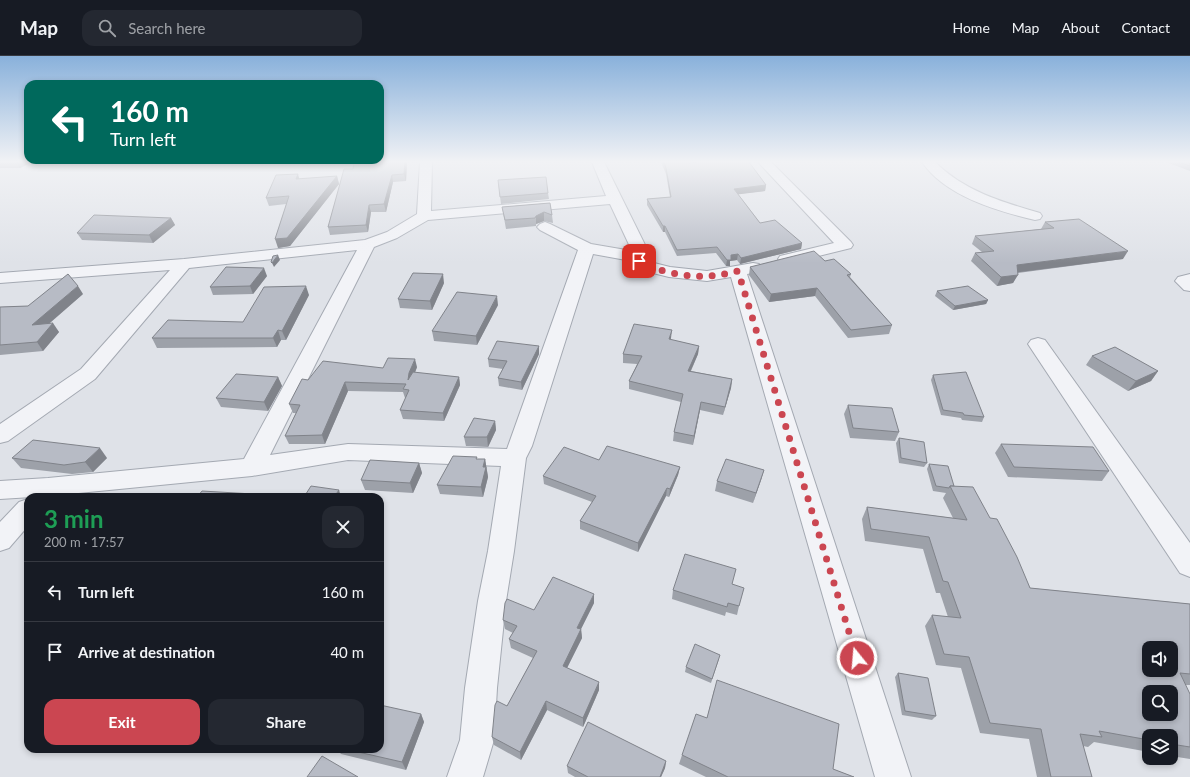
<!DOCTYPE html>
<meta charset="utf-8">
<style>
body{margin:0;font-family:Lato,sans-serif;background:#242831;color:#f1f3f6;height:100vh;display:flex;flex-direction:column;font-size:15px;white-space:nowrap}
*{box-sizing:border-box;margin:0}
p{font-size:13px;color:#9ea1a6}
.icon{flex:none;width:22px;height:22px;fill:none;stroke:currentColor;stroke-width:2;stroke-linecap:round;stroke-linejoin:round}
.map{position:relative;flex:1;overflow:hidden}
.panel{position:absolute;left:24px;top:437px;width:360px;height:260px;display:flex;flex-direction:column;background:#171b24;border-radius:12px;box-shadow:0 2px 6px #0003}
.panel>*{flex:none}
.hud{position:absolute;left:24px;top:24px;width:360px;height:84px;border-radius:12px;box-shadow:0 2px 6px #0003;background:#00695c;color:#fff;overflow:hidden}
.tools{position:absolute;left:1142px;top:585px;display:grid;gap:8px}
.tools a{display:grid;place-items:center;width:36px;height:36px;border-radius:8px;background:#171b24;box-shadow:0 2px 6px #0003;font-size:20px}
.pin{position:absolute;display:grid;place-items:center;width:34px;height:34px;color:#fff;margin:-17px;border-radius:8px;box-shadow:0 2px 6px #0006}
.me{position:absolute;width:44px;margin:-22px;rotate:343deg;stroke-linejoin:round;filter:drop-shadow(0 0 3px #0008)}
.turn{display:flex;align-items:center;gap:14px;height:84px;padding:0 20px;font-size:18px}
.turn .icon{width:52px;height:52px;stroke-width:2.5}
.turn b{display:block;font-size:28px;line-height:34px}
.round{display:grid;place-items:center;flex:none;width:42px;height:42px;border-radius:12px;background:#242831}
.head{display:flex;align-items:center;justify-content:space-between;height:68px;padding:0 20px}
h1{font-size:24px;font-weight:700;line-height:30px;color:#1e9e55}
.primary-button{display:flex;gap:8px;margin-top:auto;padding:8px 20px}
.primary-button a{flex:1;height:46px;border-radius:12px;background:#cb4651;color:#fff;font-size:16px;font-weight:700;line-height:46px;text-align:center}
.primary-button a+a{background:#242831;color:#f1f3f6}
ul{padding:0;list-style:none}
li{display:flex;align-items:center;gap:12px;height:60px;padding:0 20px;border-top:1px solid #363941}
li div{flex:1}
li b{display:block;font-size:15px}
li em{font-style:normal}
header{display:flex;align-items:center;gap:24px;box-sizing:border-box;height:56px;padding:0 20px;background:#171b24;border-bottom:1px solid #363941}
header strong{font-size:19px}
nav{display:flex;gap:22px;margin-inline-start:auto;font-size:14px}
.search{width:280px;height:36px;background:#242831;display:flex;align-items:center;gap:10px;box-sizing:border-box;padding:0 14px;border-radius:12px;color:#9ea1a6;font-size:15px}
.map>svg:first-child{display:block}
</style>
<header>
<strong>Map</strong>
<div class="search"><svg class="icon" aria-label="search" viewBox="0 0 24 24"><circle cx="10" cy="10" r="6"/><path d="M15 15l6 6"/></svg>Search here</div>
<nav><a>Home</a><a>Map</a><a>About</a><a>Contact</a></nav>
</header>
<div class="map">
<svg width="1190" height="721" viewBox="0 0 1190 721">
<rect width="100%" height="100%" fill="#dfe2e8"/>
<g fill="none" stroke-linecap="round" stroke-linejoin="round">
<g stroke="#a4a9b2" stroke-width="2">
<g id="street">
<path d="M 420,106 L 432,106 L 431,155 L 606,140 L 592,106 L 604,106 L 654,207 L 670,211 L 707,215 L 753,207 L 759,208 L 761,212 L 759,216 L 747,218 L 911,721 L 875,721 L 731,221 L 707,225 L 669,221 L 641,214 L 626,204 L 593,198 L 532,390 L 526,402 L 514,495 L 506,545 L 497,632 L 494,684 L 483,721 L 447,721 L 460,684 L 465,632 L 478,545 L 488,495 L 501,410 L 348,404 L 252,420 L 48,440 L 0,443 L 0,425 L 48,422 L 244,403 L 357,194 L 189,212 L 95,323 L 8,385 L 0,387 L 0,368 L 81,313 L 170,214 L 0,227 L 0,217 L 184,203 L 365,184 L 387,176 L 417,158 ZM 610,148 L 632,195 L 591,188 L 550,168 L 545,166 L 540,168 L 537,171 L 540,174 L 578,194 L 507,393 L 348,388 L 270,399 L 374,191 L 397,182 L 428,164 Z"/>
<polygon points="758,106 771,106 851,186 853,189 851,192 786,208 780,206 778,203 780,200 834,187"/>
<path d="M 922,106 L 935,106 C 964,135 1002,146 1040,157 L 1042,160 L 1040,163 L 1035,164 C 997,155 945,140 922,106 Z"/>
<polygon points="1190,218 1190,235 1184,234 1175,225 1178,221"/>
<polygon points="1038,282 1045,284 1190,487 1190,521 1180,517 1028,288 1031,284"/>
<polygon points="28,443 28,470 9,492 0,495 0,466 19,446"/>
</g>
</g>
<use href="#street" fill="#f2f3f7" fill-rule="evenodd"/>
</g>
<g fill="#9da1a9">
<polygon points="0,106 32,106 20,112 0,112"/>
<polygon points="354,106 407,106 406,125 393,126 386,156 371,156 368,176 330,179 328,171 353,113"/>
<polygon points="661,106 689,106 689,107 766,129 765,135 738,138 760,167 802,187 801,193 740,208 737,204 730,205 730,210 726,210 716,197 677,200 665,176 663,176 647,149 647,143 670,141 666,118"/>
<polygon points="1166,106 1190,106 1190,115"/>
<polygon points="337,120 339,128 290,190 278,192 286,148 269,150 266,142 299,123"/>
<polygon points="498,124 548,137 549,143 501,148"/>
<polygon points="550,147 552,159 553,167 544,165 536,168 536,170 506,173 502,151"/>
<polygon points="171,162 175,169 153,187 82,184 77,177"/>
<polygon points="1045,166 1123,203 1018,217 1013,227 997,230 971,205 975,197 982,196 972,188 975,180 1041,173"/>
<polygon points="825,205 851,218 850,221 892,269 889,278 848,282 815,240 769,246 749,219 750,211"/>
<polygon points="267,220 253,238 213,239 210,231"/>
<polygon points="444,227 432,254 400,252 398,243"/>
<polygon points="937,235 988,244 986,248 953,254 935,240"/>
<polygon points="83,238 50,267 59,276 43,295 0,299 0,251 28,250"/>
<polygon points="309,239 286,284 281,284 277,291 157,292 152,282 243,266"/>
<polygon points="498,249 477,289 434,285 432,275"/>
<polygon points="671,282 671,284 699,290 698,298 691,315 732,323 731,332 723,359 700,354 693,389 673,385 674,376 681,346 629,333 629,325 637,308 623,307 623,298"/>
<polygon points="539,290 539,298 522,334 499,330 498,322 503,313 489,311 488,303"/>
<polygon points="1092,300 1158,315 1151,325 1128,335 1086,309"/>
<polygon points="417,311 415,317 459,321 460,329 444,365 403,363 400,354 406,342 405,342 403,336 348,335 325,388 289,388 285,380 296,357 293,357 289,348 308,324 383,312"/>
<polygon points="933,319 984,361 982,366 962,364 961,362 941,359 931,324"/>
<polygon points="278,321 282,330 268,355 221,351 216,342"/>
<polygon points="848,349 899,376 895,385 850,382 844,358"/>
<polygon points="495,365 496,374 488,391 466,390 464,381"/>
<polygon points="899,382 927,407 924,411 899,407 896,387"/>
<polygon points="1001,388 1109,415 1102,425 1008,421 995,397"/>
<polygon points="12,402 107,402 93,416 72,418 21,412"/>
<polygon points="477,403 485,403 488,421 483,441 440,438 437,429"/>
<polygon points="599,404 680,411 678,419 669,441 666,440 638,496 580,473 580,465 592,446 544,428 543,420"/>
<polygon points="419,407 422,417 413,437 365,434 361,424"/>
<polygon points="929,408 990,462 1030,532 1190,548 1190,629 1185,629 1190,638 1190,703 1171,700 1171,680 1149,680 1149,696 1094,686 1088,691 1083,690 1092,721 1037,721 1029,683 980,677 961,612 936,609 925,570 932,559 948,561 940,537 936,537 923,493 865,485 862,463 867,451 953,462 943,442 946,437 933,435 927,413"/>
<polygon points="764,414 761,424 753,447 715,435 717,425"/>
<polygon points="732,528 739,550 737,559 726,556 725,560 672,543 673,534"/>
<polygon points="594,547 581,573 582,582 567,612 599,634 583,671 547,654 521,704 494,689 492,681 507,650 533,602 511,592 509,583 513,577 505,573 503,564 534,554"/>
<polygon points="719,603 711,627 685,616 686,611"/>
<polygon points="898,617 936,660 932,664 902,659 895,621"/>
<polygon points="714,634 833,713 854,721 706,721 679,708 682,699 707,662"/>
<polygon points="421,658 424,666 406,714 341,698 337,693 380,693"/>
<polygon points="666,705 665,712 661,721 575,721 568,717 567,710"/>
</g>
<g fill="#80838a">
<polygon points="16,106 32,106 20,112"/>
<polygon points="405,106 407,106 406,125 404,118"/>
<polygon points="298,118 300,126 296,123"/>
<polygon points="392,119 393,126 386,156 384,148"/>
<polygon points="337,120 339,128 290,190 278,192 275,183"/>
<polygon points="766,129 765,135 733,139 734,133"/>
<polygon points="369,149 371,156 368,176 366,169"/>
<polygon points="544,156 544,165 536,168 536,170 536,160"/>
<polygon points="171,162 175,169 153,187 149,179"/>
<rect x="663" y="170" width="2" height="6"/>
<polygon points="802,187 801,193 740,208 741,202"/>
<polygon points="1128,195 1123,203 1013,217 1017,209"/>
<polygon points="738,198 737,204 730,205 730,210 726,210 727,204 731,199"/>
<polygon points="278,199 280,204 274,211 272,207"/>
<polygon points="264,212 267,220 253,238 250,230"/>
<polygon points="443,218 444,227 432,254 430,245"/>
<polygon points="1018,219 1013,227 997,230 1001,221"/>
<polygon points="78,230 83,238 38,277 32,269"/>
<polygon points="306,230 309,239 286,284 282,275"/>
<polygon points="817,232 815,240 769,246 771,238"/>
<polygon points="497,240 498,249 477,289 476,280"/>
<polygon points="988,244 986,248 953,254 955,250"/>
<polygon points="53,267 59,276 43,295 37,286"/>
<polygon points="278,274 281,284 277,291 273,282"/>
<polygon points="672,274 671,282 668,292 669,283"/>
<polygon points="539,290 539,298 522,334 521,326"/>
<polygon points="699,290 698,298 687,323 688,315"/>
<polygon points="415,303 417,311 411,326 408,324 409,317"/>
<polygon points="1158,315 1151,325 1128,335 1136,325"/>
<polygon points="278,321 282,330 268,355 264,346"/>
<polygon points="459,321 460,329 444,365 443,357"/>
<polygon points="732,323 731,332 723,359"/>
<polygon points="345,326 348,335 325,388 322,379"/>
<polygon points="701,346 700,354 693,389 694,380"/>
<polygon points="495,365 496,374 488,391 487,381"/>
<polygon points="100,392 107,402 93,416 85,406"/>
<polygon points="485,403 488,421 483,441 481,431 483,411"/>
<polygon points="419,407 422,417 413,437 410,427"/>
<polygon points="680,411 678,419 669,441 670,433"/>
<polygon points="764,414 761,424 753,447 756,437"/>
<polygon points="667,432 666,440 638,496 638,487"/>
<polygon points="339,434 341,441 334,441"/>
<polygon points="594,538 594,547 577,581 577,572"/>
<polygon points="581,573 582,582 564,618 563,610"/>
<polygon points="599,626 599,634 583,671 583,662"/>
<polygon points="546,645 547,654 521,704 520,696"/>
<polygon points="421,658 424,666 406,714 402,706"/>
<polygon points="666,705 665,712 661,721 660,721"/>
</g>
<g fill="#b7bbc5" stroke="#80838a" fill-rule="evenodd">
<polygon points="354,106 405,106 404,118 392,119 384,148 369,149 366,169 328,171 344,113 353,113"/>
<polygon points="664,106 689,106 689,107 698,106 749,106 766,129 734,133 760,167 775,164 802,187 741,202 738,198 731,199 731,204 727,204 717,191 677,194 665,170 663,170 647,143 671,141 666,112"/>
<polygon points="1179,106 1190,106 1190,110"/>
<polygon points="298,118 296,123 337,120 287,182 275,183 289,140 266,142 276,119"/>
<polygon points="546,121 548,137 500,141 498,124"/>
<polygon points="550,147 552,159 544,156 536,160 535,162 505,164 502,151"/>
<polygon points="94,159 171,162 149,179 77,177"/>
<polygon points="1079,163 1128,195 1017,209 1018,219 1001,221 975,197 994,195 975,180 1054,172 1045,166"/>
<polygon points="814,195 825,205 834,203 851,218 847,219 892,269 851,274 817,232 771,238 750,211"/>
<polygon points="278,199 272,207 271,206 273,200"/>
<polygon points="226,211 264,212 250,230 210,231"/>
<polygon points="413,217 443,218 430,245 398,243"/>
<polygon points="68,218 78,230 32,269 53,267 37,286 0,289 0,251 28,250"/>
<polygon points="306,230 282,275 278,274 273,282 152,282 168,264 243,266 264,231"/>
<polygon points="968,230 988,244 955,250 937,235"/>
<polygon points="457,236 497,240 476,280 432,275"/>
<polygon points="634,268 672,274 669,283 699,290 688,315 732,323 725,351 701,346 694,380 674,376 683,338 629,325 642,300 623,298"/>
<polygon points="497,285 539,290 521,326 498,322 507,305 488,303"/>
<polygon points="1115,291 1158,315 1136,325 1092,300"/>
<polygon points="388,302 415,303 409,317 408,324 413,316 459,321 443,357 400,354 409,334 403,333 406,328 345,326 322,379 285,380 300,349 289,348 302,323 308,324 323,305 383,312"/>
<polygon points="966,316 984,361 964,359 963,357 943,354 933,319"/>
<polygon points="236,318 278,321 264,346 216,342"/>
<polygon points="848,349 892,352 899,376 853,372"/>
<polygon points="474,362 495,365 487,381 464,381"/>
<polygon points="899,382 924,386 927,407 901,402"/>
<polygon points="33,384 100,392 85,406 64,409 12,402"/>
<polygon points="1001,388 1093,391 1109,415 1014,411"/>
<polygon points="607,390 680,411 670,433 667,432 638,487 580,465 596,440 543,420 564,391 599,404"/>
<polygon points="453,400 477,401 476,403 485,403 483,411 486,411 481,431 437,429"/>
<polygon points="726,403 764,414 756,437 717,425"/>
<polygon points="370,404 419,407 410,427 361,424"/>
<polygon points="929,408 948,410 954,430 950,430 949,432 936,430"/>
<polygon points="311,430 339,434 334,441 304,441"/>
<path d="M 950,430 L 973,431 L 990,462 L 997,463 L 1017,501 L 1030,532 L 1190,548 L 1190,618 L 1180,617 L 1190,638 L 1190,691 L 1171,688 L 1171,680 L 1149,680 L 1149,684 L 1099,675 L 1102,681 L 1080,678 L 1092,721 L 1051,721 L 1041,673 L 990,667 L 969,601 L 944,598 L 932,559 L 961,562 L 948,526 L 943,525 L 929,481 L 871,473 L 867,451 L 967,464 ZM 1149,592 L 1171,592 L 1171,614 L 1149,614 ZM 1149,636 L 1171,636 L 1171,658 L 1149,658 Z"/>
<polygon points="202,435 253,438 252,441 197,441"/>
<polygon points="685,498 736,513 732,528 744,532 739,550 728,547 727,551 673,534"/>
<polygon points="553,521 594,538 577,572 581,573 563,610 599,626 583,662 546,645 520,696 492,681 495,649 497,645 507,650 537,595 509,583 517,570 503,564 505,547 507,543 534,554"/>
<polygon points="695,588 720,599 712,623 686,611"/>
<polygon points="898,617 928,622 936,660 905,655"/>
<polygon points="717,624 839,668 833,713 854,721 728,721 682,699 696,658 707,662"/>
<polygon points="380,649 421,658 402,706 345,693 380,693"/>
<polygon points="588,666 666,705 660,721 588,721 567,710"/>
<polygon points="322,700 358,721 307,721"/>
</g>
<linearGradient id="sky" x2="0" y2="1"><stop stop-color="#89b1db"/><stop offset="0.51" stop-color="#f1f2f5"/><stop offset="1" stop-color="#f1f2f5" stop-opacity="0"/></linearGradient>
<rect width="1190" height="207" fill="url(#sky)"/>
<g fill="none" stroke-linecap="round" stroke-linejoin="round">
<path stroke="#cb4651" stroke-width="7" stroke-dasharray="0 12.6" d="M 639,205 C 656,215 688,222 708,220 C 718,220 728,217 738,215 L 857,602"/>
</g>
</svg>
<div class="tools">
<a><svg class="icon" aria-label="sound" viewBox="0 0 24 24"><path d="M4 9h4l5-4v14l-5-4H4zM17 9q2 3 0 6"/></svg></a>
<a><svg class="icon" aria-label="search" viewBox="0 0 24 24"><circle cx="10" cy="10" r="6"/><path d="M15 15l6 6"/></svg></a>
<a><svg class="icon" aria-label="layers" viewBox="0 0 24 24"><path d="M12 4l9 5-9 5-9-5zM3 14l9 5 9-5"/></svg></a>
</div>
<div class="pin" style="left:639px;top:205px;background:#d93025"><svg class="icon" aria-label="arrive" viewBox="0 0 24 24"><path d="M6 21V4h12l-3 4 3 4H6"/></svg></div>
<svg class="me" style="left:857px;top:602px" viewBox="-20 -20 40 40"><circle r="17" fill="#cb4651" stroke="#fff" stroke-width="3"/><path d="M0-11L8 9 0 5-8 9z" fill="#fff"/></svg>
<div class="hud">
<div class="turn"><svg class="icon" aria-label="left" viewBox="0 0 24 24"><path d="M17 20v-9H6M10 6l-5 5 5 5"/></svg><div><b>160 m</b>Turn left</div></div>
</div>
<section class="panel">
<div class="head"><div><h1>3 min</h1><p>200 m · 17:57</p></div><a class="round"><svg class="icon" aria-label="close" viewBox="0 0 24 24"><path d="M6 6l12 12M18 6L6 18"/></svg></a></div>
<ul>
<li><svg class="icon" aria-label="left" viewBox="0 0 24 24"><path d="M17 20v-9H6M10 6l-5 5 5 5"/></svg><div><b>Turn left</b></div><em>160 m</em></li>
<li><svg class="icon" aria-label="arrive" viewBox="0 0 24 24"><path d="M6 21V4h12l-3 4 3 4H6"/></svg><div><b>Arrive at destination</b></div><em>40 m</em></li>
</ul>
<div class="primary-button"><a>Exit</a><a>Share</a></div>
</section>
</div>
